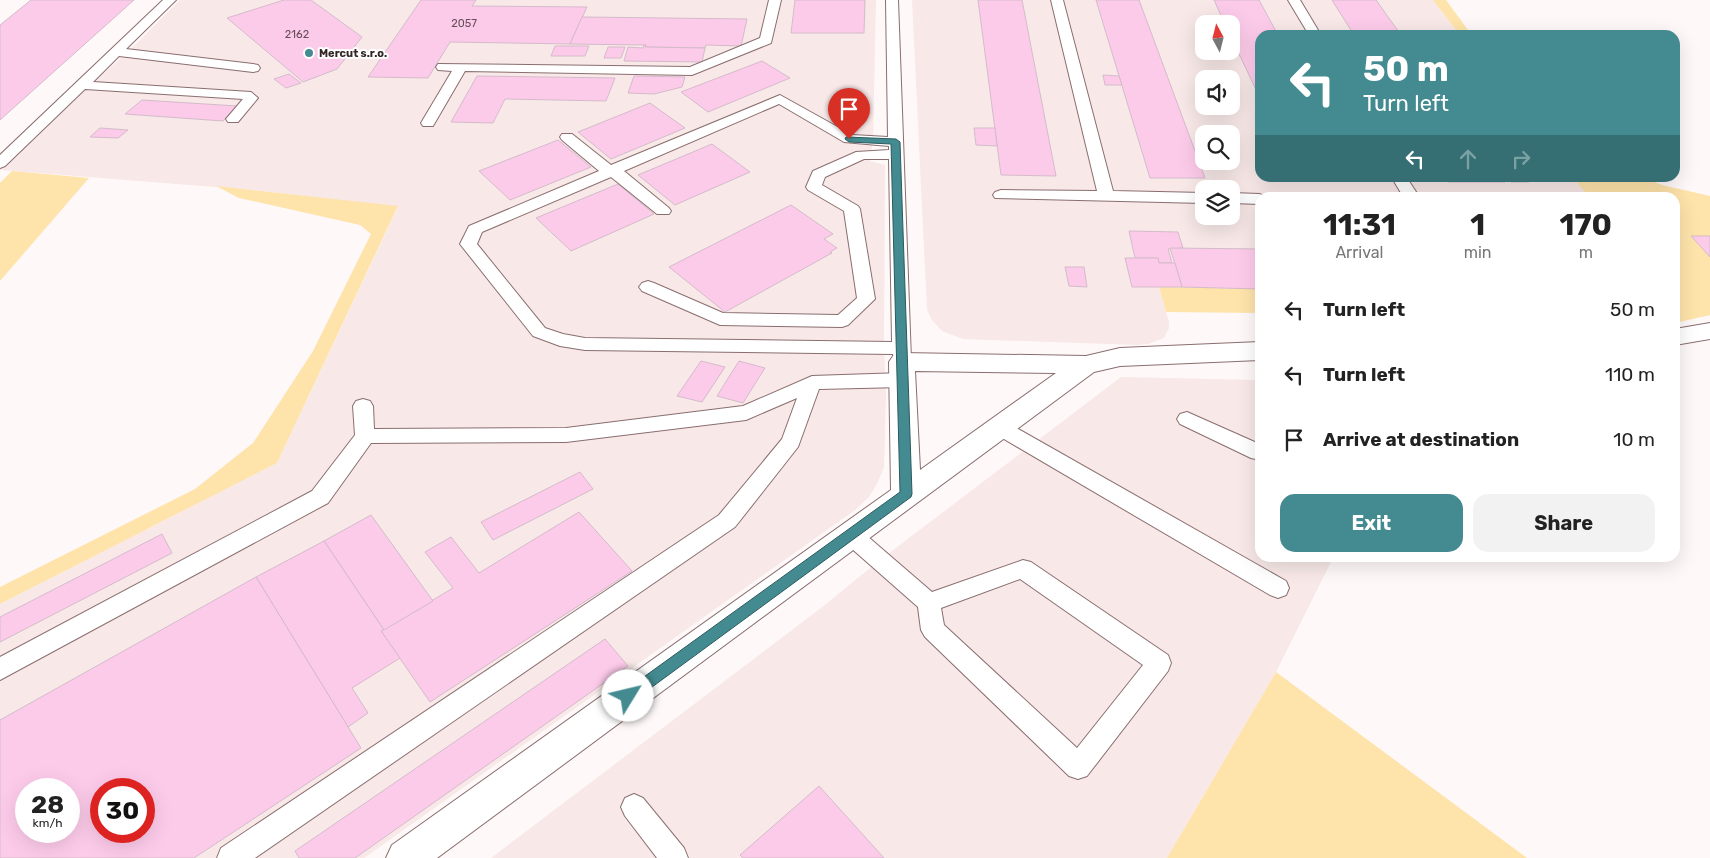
<!DOCTYPE html>
<style>
body{margin:0;font-family:Rubik,sans-serif;background:#f2f2f2;color:#222;height:100vh;display:flex;flex-direction:column;font-size:19px;white-space:nowrap}
*{box-sizing:border-box;margin:0}
p{font-size:16px;color:#767676}
.icon{flex:none;width:28px;height:28px;fill:none;stroke:currentColor;stroke-width:2;stroke-linecap:round;stroke-linejoin:round}
.map{position:relative;flex:1;overflow:hidden}
.sheet{position:absolute;left:1255px;top:192px;width:425px;height:370px;display:flex;flex-direction:column;background:#fff;border-radius:15px;box-shadow:0 5px 20px #0002}
.sheet>*{flex:none}
.guide{position:absolute;left:1255px;top:30px;width:425px;height:152px;border-radius:15px;box-shadow:0 5px 20px #0002;background:#438b90;color:#fff;overflow:hidden}
.needle{width:32px;rotate:353deg}
.tools{position:absolute;left:1195px;top:15px;display:grid;gap:10px}
.tools a{display:grid;place-items:center;width:45px;height:45px;border-radius:10px;background:#fff;box-shadow:0 5px 20px #0002;font-size:25px}
.speed{position:absolute;left:15px;top:778px;display:flex;gap:10px;font-size:25px;font-weight:700;text-align:center}
.speed>*{display:grid;place-content:center;width:65px;height:65px;border-radius:50%;background:#fff;box-shadow:0 5px 20px #0002;line-height:1}
.speed small{font-size:12px;font-weight:400}
.speed .limit{border:8px solid #d22;background:#fff;color:#111}
.pin{position:absolute;display:grid;place-items:center;width:42px;height:42px;color:#fff;margin:-51px -21px;border-radius:50% 50% 50% 0;rotate:-45deg;box-shadow:0 0 5px #0007}
.pin .icon{rotate:45deg}
.me{position:absolute;width:55px;margin:-28px;rotate:54deg;stroke-linejoin:round;filter:drop-shadow(0 0 4px #0008)}
.turn{display:flex;align-items:center;gap:18px;height:105px;padding:0 25px;font-size:22px}
.turn .icon{width:65px;height:65px;stroke-width:2.5}
.turn b{display:block;font-size:35px;line-height:42px}
.lanes{display:flex;align-items:center;height:48px;padding:0 25px;background:#0003;justify-content:center;gap:25px;direction:ltr}
.lanes .off{opacity:.35}
.eta{display:flex;justify-content:space-evenly;align-items:center;height:85px;text-align:center}
.eta b{font-size:30px;font-weight:700;line-height:35px}
.button{display:flex;gap:10px;margin-top:auto;padding:10px 25px}
.button a{flex:1;height:58px;border-radius:15px;background:#438b90;color:#fff;font-size:20px;font-weight:700;line-height:58px;text-align:center}
.button a+a{background:#f2f2f2;color:#222}
ul{padding:0;list-style:none}
li{display:flex;align-items:center;gap:15px;height:65px;padding:0 25px}
li div{flex:1}
li b{display:block;font-size:19px}
li em{font-style:normal}
.map>svg:first-child{display:block}
</style>
<div class="map">
<svg width="1710" height="858" viewBox="0 0 1710 858">
<rect width="100%" height="100%" fill="#fff8f9"/>
<g fill="#f8e8e8" fill-rule="evenodd">
<path d="M 180,0 L 876,0 L 873,141 L 870,161 L 885,165 L 884,348 L 886,396 L 884,467 L 878,482 L 869,497 L 855,510 L 364,858 L 0,858 L 0,604 L 277,463 L 398,207 L 252,190 L 0,170 L 0,164 L 128,52 ZM 26,789 L 69,789 L 69,831 L 26,831 ZM 101,789 L 144,789 L 144,831 L 101,831 Z"/>
<path d="M 912,0 L 1433,0 L 1460,35 L 1260,35 L 1260,178 L 1573,178 L 1589,197 L 1260,198 L 1260,289 L 1159,288 L 1169,322 L 1169,328 L 1164,338 L 1148,344 L 1138,345 L 963,339 L 942,331 L 932,320 L 927,310 ZM 1204,24 L 1231,24 L 1231,51 L 1204,51 ZM 1204,79 L 1231,79 L 1231,106 L 1204,106 ZM 1204,134 L 1231,134 L 1231,161 L 1204,161 ZM 1204,189 L 1231,189 L 1231,216 L 1204,216 Z"/>
<polygon points="1121,377 1260,380 1260,558 1333,558 1276,672 1167,858 491,858 821,608 880,560"/>
</g>
<g fill="#fee3aa">
<polygon points="1433,0 1446,0 1468,30 1479,35 1460,35"/>
<polygon points="12,171 89,178 0,281 0,183"/>
<polygon points="1573,178 1645,178 1662,185 1710,196 1710,315 1675,323 1675,198 1589,197"/>
<polygon points="216,186 398,206 277,463 0,604 0,587 195,489 253,443 313,351 371,234 360,225 239,198"/>
<polygon points="1159,287 1260,289 1260,313 1166,312"/>
<polygon points="1276,672 1527,858 1167,858"/>
</g>
<g fill="#fdcbea" stroke="#d4bbca" fill-rule="evenodd">
<polygon points="31,0 134,0 0,120 0,25"/>
<polygon points="284,0 311,0 362,37 337,69 303,82 227,18"/>
<polygon points="421,0 476,0 472,6 587,7 570,44 450,42 428,78 368,77"/>
<polygon points="795,0 865,0 864,33 791,33"/>
<polygon points="978,0 1022,0 1056,176 1001,175"/>
<polygon points="1096,0 1139,0 1205,178 1150,178"/>
<polygon points="1214,0 1259,0 1278,35 1260,35 1260,98 1231,37 1231,24 1225,24"/>
<polygon points="1332,0 1376,0 1401,35 1354,35"/>
<polygon points="582,17 583,17 747,19 741,46 706,45 705,48 645,47 646,45 570,44"/>
<polygon points="644,45 646,45 645,47 705,48 702,62 624,61 628,47 643,48"/>
<polygon points="555,46 589,46 585,56 551,56"/>
<polygon points="608,47 625,47 621,58 604,58"/>
<polygon points="762,61 790,78 708,112 681,92"/>
<polygon points="289,74 301,83 286,88 274,79"/>
<polygon points="1103,75 1119,76 1122,85 1105,85"/>
<polygon points="477,76 615,78 606,101 505,99 493,123 451,122"/>
<polygon points="634,76 685,77 682,87 654,94 628,93"/>
<polygon points="142,100 237,106 223,121 125,114"/>
<polygon points="650,103 685,128 611,159 578,132"/>
<polygon points="100,128 128,130 118,138 90,137"/>
<polygon points="974,128 995,128 997,146 976,145"/>
<polygon points="558,140 591,167 510,200 479,171"/>
<polygon points="712,144 750,172 675,205 638,175"/>
<polygon points="1297,178 1355,178 1356,180 1298,180"/>
<polygon points="1445,178 1502,178 1505,182 1448,182"/>
<polygon points="1508,178 1526,178 1529,182 1511,182"/>
<polygon points="618,184 654,214 571,251 536,218"/>
<polygon points="791,205 833,234 824,239 837,248 830,252 832,253 725,312 669,267"/>
<polygon points="1129,231 1178,232 1183,248 1168,249 1172,263 1159,263 1158,258 1135,258"/>
<polygon points="1691,236 1710,236 1710,257"/>
<polygon points="1170,248 1260,249 1260,289 1182,287"/>
<polygon points="1125,258 1158,258 1159,263 1175,263 1182,287 1132,287"/>
<polygon points="1065,267 1084,267 1087,287 1069,286"/>
<polygon points="701,361 725,367 702,402 677,396"/>
<polygon points="739,361 765,368 743,403 717,396"/>
<polygon points="580,472 593,489 493,540 481,522"/>
<polygon points="579,512 632,571 430,702 381,631 453,588 425,552 451,537 479,573"/>
<polygon points="371,515 433,601 384,630 324,541"/>
<polygon points="162,534 172,553 0,642 0,617"/>
<polygon points="324,541 384,630 381,631 400,658 352,688 368,713 348,727 256,577"/>
<path d="M 256,577 L 361,748 L 194,858 L 0,858 L 0,720 ZM 26,789 L 69,789 L 69,831 L 26,831 ZM 101,789 L 144,789 L 144,831 L 101,831 Z"/>
<polygon points="605,639 628,666 355,858 299,858 295,851"/>
<polygon points="819,786 884,858 743,858 740,855"/>
</g>
<g fill="none" stroke-linecap="round" stroke-linejoin="round">
<g stroke="#8a6e6f" stroke-width="2">
<g id="lane">
<polygon points="163,0 176,0 126,49 253,64 258,65 260,68 258,71 253,72 119,56 93,82 251,92 258,98 238,122 228,122 226,119 243,99 85,89 5,166 0,168 0,155"/>
<polygon points="769,0 781,0 771,43 692,75 465,71 433,126 423,126 421,123 452,71 438,70 436,67 438,64 690,67 760,38"/>
<path d="M 886,0 L 898,0 L 911,360 L 909,365 L 902,366 L 895,365 L 893,354 L 585,350 L 560,346 L 533,336 L 460,244 L 469,226 L 599,171 L 562,140 L 560,137 L 562,134 L 572,134 L 611,165 L 780,95 L 852,135 L 888,137 ZM 779,104 L 844,142 L 889,146 L 889,150 L 856,152 L 813,171 L 806,187 L 808,190 L 844,211 L 857,298 L 838,315 L 723,313 L 654,283 L 648,281 L 642,283 L 639,287 L 642,291 L 720,325 L 842,327 L 848,325 L 875,299 L 860,209 L 858,206 L 822,185 L 825,177 L 864,159 L 889,159 L 892,342 L 585,338 L 563,334 L 545,328 L 477,244 L 482,232 L 611,177 L 657,214 L 669,214 L 671,211 L 669,208 L 624,171 Z"/>
<polygon points="1051,0 1063,0 1113,191 1204,193 1204,203 995,198 993,195 995,192 1001,190 1097,191"/>
<polygon points="1288,0 1300,0 1321,35 1309,35"/>
<polygon points="1392,178 1407,178 1420,198 1404,198"/>
<polygon points="1231,193 1260,194 1267,198 1260,198 1260,204 1231,203"/>
<polygon points="903,373 910,375 913,380 910,385 903,387 819,389 798,447 735,527 255,858 217,858 221,848 719,515 782,439 797,398 746,420 566,442 371,443 328,503 0,680 0,657 312,491 355,435 353,406 356,401 363,399 370,401 373,406 374,429 566,428 743,406 812,376"/>
<polygon points="1187,412 1257,443 1260,442 1260,460 1251,458 1180,424 1177,419 1180,414"/>
<polygon points="999,420 1006,422 1286,581 1289,588 1286,595 1278,598 1270,595 992,432 989,427 992,422"/>
<path d="M 851,526 L 859,529 L 932,592 L 1023,560 L 1031,562 L 1168,655 L 1171,663 L 1168,671 L 1087,776 L 1078,779 L 1069,776 L 925,637 L 921,630 L 918,607 L 843,541 L 840,535 L 843,529 ZM 1020,579 L 1143,665 L 1077,748 L 944,625 L 941,608 Z"/>
<polygon points="634,794 643,798 684,848 688,858 657,858 625,816 621,807 625,798"/>
</g>
</g>
<g stroke="#8a6e6f" stroke-width="2">
<g id="street">
<polygon points="1710,323 1710,339 1675,345 1675,329"/>
<path d="M 1260,342 L 1260,360 L 1120,366 L 1094,372 L 437,858 L 386,858 L 392,845 L 891,490 L 889,362 L 893,356 L 902,353 L 1086,356 L 1120,348 ZM 915,371 L 1056,373 L 920,470 Z"/>
</g>
</g>
<use href="#lane" fill="#fff" fill-rule="evenodd"/>
<use href="#street" fill="#fff" fill-rule="evenodd"/>
</g>
<polygon fill="#438b90" stroke="#2c5a5e" points="846,137 896,139 900,142 912,494 911,497 633,701 628,703 623,701 621,696 623,692 900,492 891,144 849,142 845,139"/>
<circle fill="#438b90" stroke="#fff" stroke-width="2" cx="309" cy="53" r="5"/>
<g text-anchor="middle" dominant-baseline="central" stroke-width="4" stroke-linejoin="round" paint-order="stroke">
<g font-size="11" fill="#654f58">
<text x="464" y="23">2057</text>
<text x="297" y="34">2162</text>
</g>
<g font-size="11" font-weight="bold" fill="#322627" stroke="#fff" text-anchor="start">
<text x="319" y="53">Mercut s.r.o.</text>
</g>
</g>
</svg>
<div class="tools">
<a><svg class="needle" viewBox="-14 -14 28 28"><path d="M0-13l5 13h-10z" fill="#e53935"/><path d="M0 13l5-13h-10z" fill="#767676"/></svg></a>
<a><svg class="icon" aria-label="sound" viewBox="0 0 24 24"><path d="M4 9h4l5-4v14l-5-4H4zM17 9q2 3 0 6"/></svg></a>
<a><svg class="icon" aria-label="search" viewBox="0 0 24 24"><circle cx="10" cy="10" r="6"/><path d="M15 15l6 6"/></svg></a>
<a><svg class="icon" aria-label="layers" viewBox="0 0 24 24"><path d="M12 4l9 5-9 5-9-5zM3 14l9 5 9-5"/></svg></a>
</div>
<div class="speed"><div>28<small>km/h</small></div><div class="limit">30</div></div>
<div class="pin" style="left:849px;top:139px;background:#d93025"><svg class="icon" aria-label="arrive" viewBox="0 0 24 24"><path d="M6 21V4h12l-3 4 3 4H6"/></svg></div>
<svg class="me" style="left:628px;top:696px" viewBox="-20 -20 40 40"><circle r="19" fill="#fff"/><path d="M0-13L10 11 0 6-10 11z" fill="#438b90"/></svg>
<div class="guide">
<div class="turn"><svg class="icon" aria-label="left" viewBox="0 0 24 24"><path d="M17 20v-9H6M10 6l-5 5 5 5"/></svg><div><b>50 m</b>Turn left</div></div>
<div class="lanes"><svg class="icon" aria-label="left" viewBox="0 0 24 24"><path d="M17 20v-9H6M10 6l-5 5 5 5"/></svg><svg class="icon off" aria-label="ahead" viewBox="0 0 24 24"><path d="M12 20V5M6 11l6-6 6 6"/></svg><svg class="icon off" aria-label="right" viewBox="0 0 24 24"><path d="M7 20v-9h11M14 6l5 5-5 5"/></svg></div>
</div>
<section class="sheet">
<div class="eta">
<div><b>11:31</b><p>Arrival</p></div>
<div><b>1</b><p>min</p></div>
<div><b>170</b><p>m</p></div>
</div>
<ul>
<li><svg class="icon" aria-label="left" viewBox="0 0 24 24"><path d="M17 20v-9H6M10 6l-5 5 5 5"/></svg><div><b>Turn left</b></div><em>50 m</em></li>
<li><svg class="icon" aria-label="left" viewBox="0 0 24 24"><path d="M17 20v-9H6M10 6l-5 5 5 5"/></svg><div><b>Turn left</b></div><em>110 m</em></li>
<li><svg class="icon" aria-label="arrive" viewBox="0 0 24 24"><path d="M6 21V4h12l-3 4 3 4H6"/></svg><div><b>Arrive at destination</b></div><em>10 m</em></li>
</ul>
<div class="button"><a>Exit</a><a>Share</a></div>
</section>
</div>
